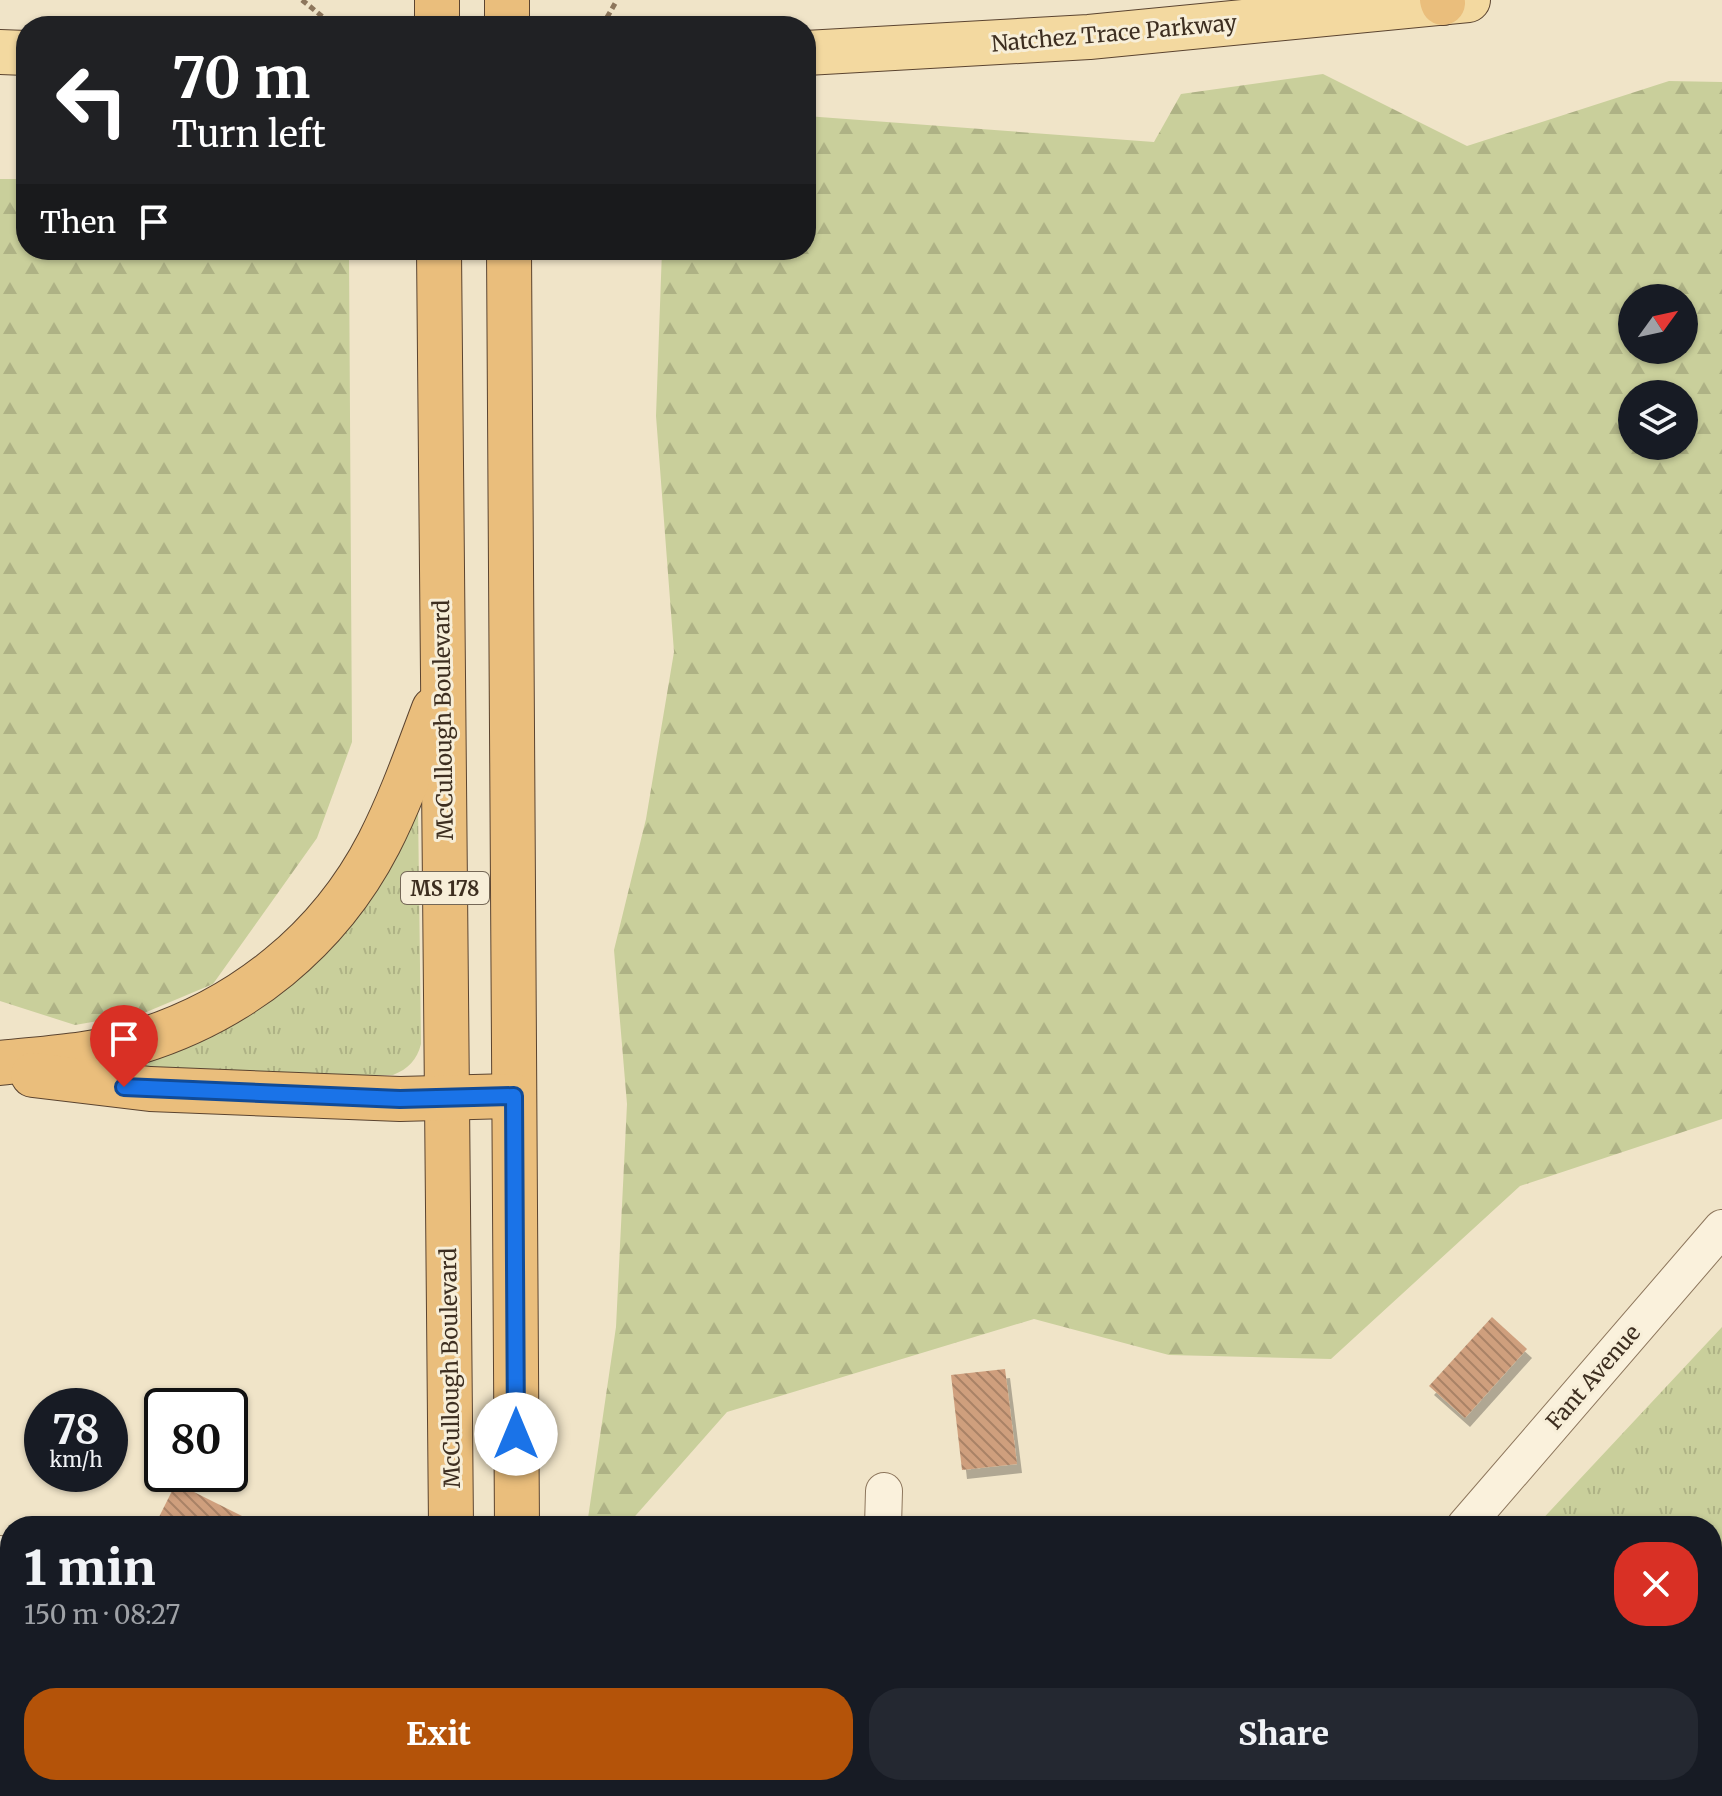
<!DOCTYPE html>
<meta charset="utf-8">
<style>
body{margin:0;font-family:Merriweather,serif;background:#242831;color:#f1f3f6;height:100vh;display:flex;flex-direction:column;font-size:30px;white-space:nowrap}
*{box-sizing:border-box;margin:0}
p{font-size:26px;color:#9ea1a6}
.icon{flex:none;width:44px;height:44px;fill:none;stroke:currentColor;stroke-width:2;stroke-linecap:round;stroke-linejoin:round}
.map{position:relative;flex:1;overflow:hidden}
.sheet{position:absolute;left:0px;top:1516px;width:1722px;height:280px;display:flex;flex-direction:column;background:#171b24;border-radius:32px 32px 0 0;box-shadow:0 2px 6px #0004}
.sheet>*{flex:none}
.banner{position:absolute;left:16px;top:16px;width:800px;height:244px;border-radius:32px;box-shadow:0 2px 6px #0004;background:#202124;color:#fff;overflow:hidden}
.needle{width:52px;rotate:57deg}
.fabs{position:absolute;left:1618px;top:284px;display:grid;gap:16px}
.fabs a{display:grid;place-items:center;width:80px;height:80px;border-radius:50%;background:#171b24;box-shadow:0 2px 6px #0004;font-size:40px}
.speed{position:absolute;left:24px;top:1388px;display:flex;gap:16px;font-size:40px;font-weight:700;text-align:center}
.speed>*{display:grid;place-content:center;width:104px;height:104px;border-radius:50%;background:#171b24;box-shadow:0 2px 6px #0004;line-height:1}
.speed small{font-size:20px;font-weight:400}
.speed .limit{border:4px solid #111;border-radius:12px;background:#fff;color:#111}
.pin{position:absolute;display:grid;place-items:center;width:68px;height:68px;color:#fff;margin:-82px -34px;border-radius:50% 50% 50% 0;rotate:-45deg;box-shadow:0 0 8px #0007}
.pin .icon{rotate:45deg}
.me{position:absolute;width:88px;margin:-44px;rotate:0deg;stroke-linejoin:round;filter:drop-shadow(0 0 6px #0008)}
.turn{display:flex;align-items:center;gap:28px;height:168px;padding:0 24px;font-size:36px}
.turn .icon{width:104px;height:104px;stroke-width:2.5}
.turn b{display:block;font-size:56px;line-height:68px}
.then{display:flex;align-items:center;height:76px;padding:0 24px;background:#0003;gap:16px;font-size:30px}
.round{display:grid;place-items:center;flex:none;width:84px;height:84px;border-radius:32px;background:#242831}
.headline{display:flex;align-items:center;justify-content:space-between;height:136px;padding:0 24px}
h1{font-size:48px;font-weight:800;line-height:60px}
.primary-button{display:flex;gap:16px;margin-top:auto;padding:16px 24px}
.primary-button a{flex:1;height:92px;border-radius:32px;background:#b45309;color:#fff;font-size:32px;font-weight:800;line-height:92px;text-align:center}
.primary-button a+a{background:#242831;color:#f1f3f6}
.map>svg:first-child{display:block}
</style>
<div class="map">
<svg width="1722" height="1796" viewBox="0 0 1722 1796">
<defs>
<pattern id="grass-tufts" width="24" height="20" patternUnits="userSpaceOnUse" patternTransform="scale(2)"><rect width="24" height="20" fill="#c9cf9b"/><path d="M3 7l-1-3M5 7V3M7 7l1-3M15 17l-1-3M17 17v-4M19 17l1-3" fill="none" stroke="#aeb285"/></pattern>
<pattern id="forest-firs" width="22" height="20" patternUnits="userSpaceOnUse" patternTransform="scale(2)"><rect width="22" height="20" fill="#c9cf9b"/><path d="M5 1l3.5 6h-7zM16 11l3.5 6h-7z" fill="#aeb285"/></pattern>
<pattern id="building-back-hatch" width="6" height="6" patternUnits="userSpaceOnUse" patternTransform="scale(2)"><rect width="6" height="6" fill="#cf9f7d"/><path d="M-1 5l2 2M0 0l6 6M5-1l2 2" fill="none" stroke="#a98266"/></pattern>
<filter id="shadow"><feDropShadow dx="5" dy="9" stdDeviation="0" flood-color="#0004"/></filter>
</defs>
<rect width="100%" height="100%" fill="#f0e4c8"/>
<g fill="url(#grass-tufts)">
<path d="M 418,806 L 421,1044 C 417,1060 408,1069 393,1075 L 202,1075 L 119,1070 L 165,1048 Z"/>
<polygon points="1722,1327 1722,1796 1283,1796 1293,1786 1712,1786 1712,1526 1536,1526"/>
</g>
<g fill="url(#forest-firs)" fill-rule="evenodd">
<path d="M 1323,74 L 1467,146 L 1669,81 L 1722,82 L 1722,1119 L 1520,1186 L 1331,1359 L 1169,1355 L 1034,1319 L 727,1412 L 629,1523 L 588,1518 L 616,1327 L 627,1104 L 614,950 L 646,819 L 674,652 L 656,416 L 662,250 L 806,250 L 806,116 L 1154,142 L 1181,94 ZM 1632,298 L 1684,298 L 1684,350 L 1632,350 ZM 1632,394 L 1684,394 L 1684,446 L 1632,446 Z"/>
<polygon points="0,179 26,179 26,250 349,250 352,742 317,838 213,984 144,1013 75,1025 0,1001"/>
</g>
<g fill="url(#building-back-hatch)" filter="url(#shadow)">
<polygon points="1492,1317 1527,1349 1465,1418 1429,1386"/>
<polygon points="1005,1369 1017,1464 962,1470 951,1375"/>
<polygon points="176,1483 248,1519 245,1526 168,1526 157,1521"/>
<polygon points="1007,1516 1009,1526 956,1526 955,1523"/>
<polygon points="1312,1516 1323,1526 1302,1526"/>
<polygon points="1015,1786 1015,1796 961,1796 961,1787"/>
</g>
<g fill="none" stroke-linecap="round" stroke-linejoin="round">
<g stroke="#8d765c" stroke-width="38">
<g id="minor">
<polyline points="883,1526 884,1491"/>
<polyline points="1465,1526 1722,1228"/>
<polyline points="0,1554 10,1557"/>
<polyline points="259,1796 262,1786"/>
<polyline points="878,1796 879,1786"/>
<polyline points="1232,1796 1241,1786"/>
</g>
</g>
<g stroke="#5b4430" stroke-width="46">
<g id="primary">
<polyline points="0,52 26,53"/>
<polyline points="806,53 1089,37 1468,0"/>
</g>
</g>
<g stroke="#5b4430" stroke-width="46">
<g id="trunk">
<polyline points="437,0 437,26"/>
<polyline points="507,0 507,26"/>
<polyline points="1442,0 1443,3"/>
<polyline points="439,250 451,1526"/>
<polyline points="509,250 517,1526"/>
<path d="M 0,1063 C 46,1058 93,1056 138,1042 C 242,1010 329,940 379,843 C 401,800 417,754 434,709"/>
<polyline points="33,1075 150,1089 400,1099 514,1096"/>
<polyline points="454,1786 454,1796"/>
<polyline points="519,1786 519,1796"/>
</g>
</g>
<g stroke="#8d765c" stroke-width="5" stroke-dasharray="6 4" stroke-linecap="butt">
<polyline points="302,0 334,26"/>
<polyline points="602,26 617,0"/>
<polyline points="1712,1765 1722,1763"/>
<polyline points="1491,1796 1542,1786"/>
</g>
<use href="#minor" stroke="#faf1dc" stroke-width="36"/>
<use href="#primary" stroke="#f3d9a0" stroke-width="44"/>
<use href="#trunk" stroke="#eabe7c" stroke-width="44"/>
</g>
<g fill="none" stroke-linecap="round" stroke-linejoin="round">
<g stroke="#114b97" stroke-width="20">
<polyline id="route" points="124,1087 400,1099 514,1096 516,1434"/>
</g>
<use href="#route" stroke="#1a73e8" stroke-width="14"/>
</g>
<g text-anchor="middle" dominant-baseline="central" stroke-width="6" stroke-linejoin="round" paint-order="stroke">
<rect fill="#f7eed8" stroke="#756857" stroke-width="2" x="401" y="872" width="88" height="32" rx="6"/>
<g font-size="20" font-weight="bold" fill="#3d2e20">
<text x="445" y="888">MS 178</text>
</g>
<g font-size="22" fill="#3d2e20" stroke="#f7eed8">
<text transform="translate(1114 33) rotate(-5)">Natchez Trace Parkway</text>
<text transform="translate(443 720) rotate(-91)">McCullough Boulevard</text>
<text transform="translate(450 1368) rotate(-91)">McCullough Boulevard</text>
<text transform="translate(1593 1377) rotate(-49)">Fant Avenue</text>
</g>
</g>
</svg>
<div class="fabs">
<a><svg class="needle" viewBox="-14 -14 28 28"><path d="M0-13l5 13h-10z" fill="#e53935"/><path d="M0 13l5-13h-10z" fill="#9ea1a6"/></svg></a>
<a><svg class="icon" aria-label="layers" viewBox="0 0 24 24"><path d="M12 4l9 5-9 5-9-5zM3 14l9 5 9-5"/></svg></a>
</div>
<div class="speed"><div>78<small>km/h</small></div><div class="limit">80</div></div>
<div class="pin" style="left:124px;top:1087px;background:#d93025"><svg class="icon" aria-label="arrive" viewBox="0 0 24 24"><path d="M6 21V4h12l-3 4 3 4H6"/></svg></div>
<svg class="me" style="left:516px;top:1434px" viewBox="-20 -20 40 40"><circle r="19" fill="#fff"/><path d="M0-13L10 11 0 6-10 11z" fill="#1a73e8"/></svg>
<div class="banner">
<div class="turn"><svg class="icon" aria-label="left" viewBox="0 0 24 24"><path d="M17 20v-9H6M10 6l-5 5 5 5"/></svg><div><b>70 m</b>Turn left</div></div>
<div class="then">Then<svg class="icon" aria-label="arrive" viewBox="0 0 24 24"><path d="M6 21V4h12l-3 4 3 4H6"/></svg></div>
</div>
<section class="sheet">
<div class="headline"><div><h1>1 min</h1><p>150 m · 08:27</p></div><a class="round" style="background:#d93025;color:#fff"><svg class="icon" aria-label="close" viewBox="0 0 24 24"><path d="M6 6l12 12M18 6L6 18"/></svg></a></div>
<div class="primary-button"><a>Exit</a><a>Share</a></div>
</section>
</div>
